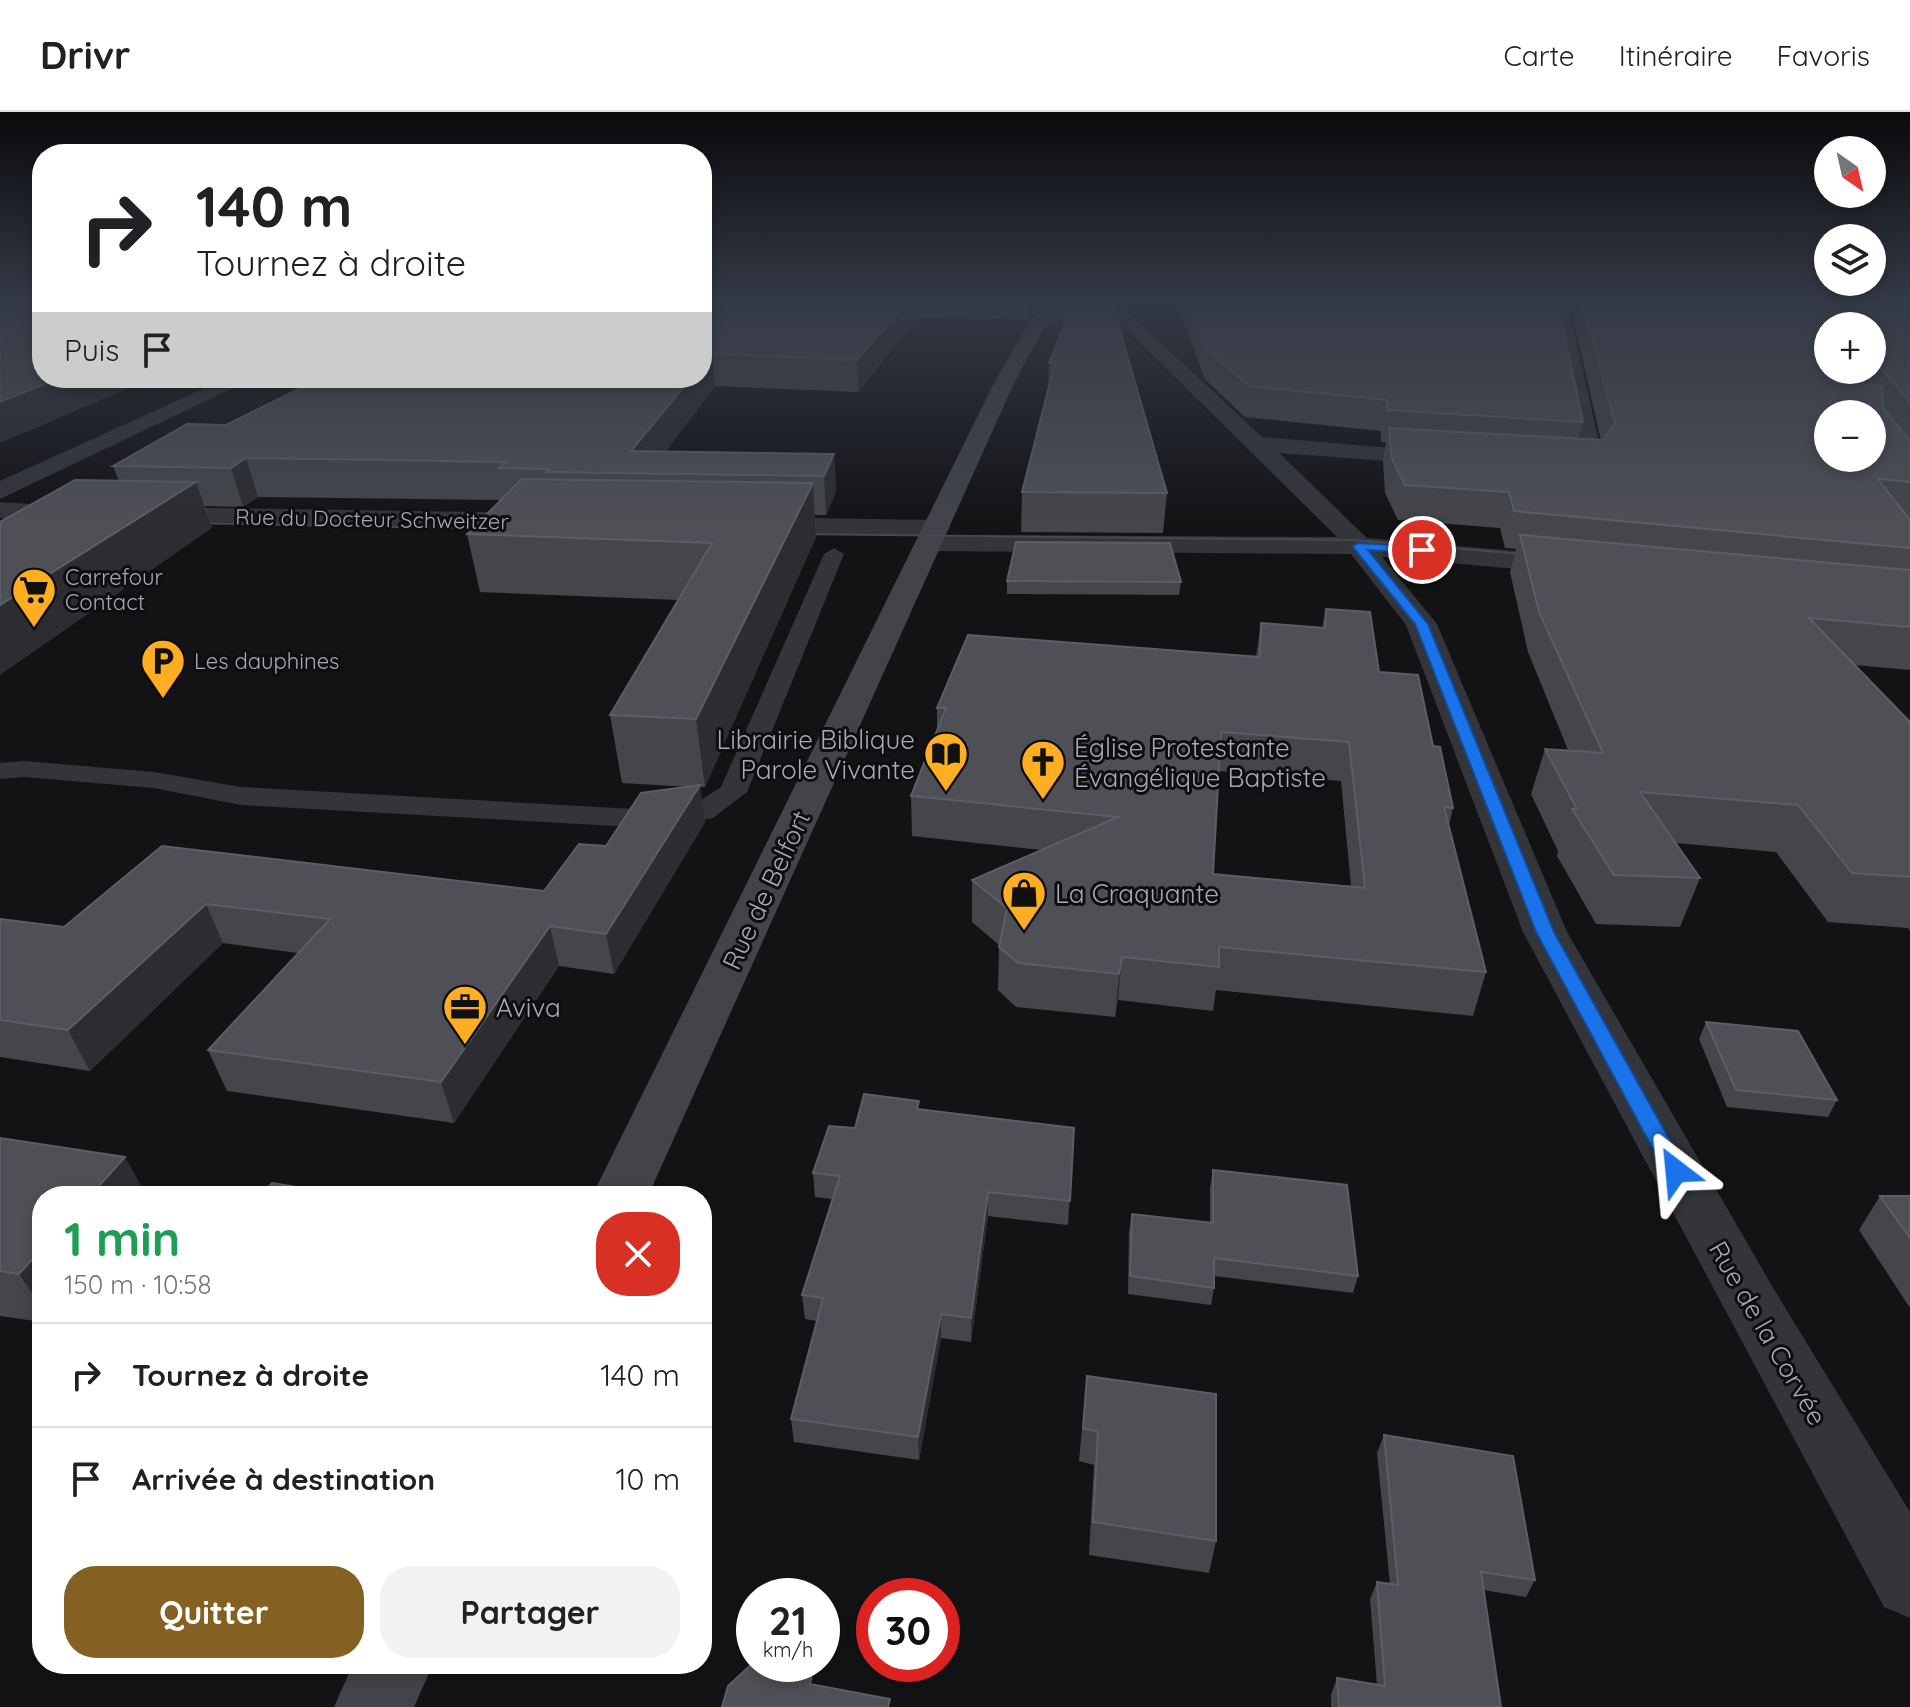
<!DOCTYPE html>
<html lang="fr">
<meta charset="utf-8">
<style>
body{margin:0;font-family:Quicksand,sans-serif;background:#f2f2f2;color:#202124;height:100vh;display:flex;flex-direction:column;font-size:30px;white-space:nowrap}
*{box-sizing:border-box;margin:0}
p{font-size:26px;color:#757577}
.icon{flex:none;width:44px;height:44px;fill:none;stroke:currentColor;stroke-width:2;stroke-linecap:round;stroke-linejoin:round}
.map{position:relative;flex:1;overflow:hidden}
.side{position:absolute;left:32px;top:1074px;width:680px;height:488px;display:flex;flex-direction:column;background:#fff;border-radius:32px;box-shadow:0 4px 12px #0003}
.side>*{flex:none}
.guide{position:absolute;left:32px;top:32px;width:680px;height:244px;border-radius:32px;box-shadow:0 4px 12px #0003;background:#fff;color:#202124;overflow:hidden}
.needle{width:52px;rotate:146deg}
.tools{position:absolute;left:1814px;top:24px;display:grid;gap:16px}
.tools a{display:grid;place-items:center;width:72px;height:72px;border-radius:50%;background:#fff;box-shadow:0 4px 12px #0003;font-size:40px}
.speed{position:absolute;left:736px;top:1466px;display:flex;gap:16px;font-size:40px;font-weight:700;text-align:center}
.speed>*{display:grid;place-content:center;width:104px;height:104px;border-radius:50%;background:#fff;box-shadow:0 4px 12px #0003;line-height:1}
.speed small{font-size:20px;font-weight:400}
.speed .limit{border:12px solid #d22;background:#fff;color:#111}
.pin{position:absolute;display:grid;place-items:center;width:68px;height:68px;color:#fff;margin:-34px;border:4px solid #fff;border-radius:50%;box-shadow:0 2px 8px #0007}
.me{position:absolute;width:88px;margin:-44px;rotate:331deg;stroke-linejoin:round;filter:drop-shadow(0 0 6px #0008)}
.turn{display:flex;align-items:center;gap:28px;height:168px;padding:0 32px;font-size:36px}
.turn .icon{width:104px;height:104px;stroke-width:2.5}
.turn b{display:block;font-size:56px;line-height:68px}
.then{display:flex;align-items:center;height:76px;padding:0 32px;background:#0003;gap:16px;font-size:30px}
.round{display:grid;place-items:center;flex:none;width:84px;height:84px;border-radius:32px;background:#f2f2f2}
.head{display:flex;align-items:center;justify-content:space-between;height:136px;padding:0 32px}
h1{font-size:48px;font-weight:700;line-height:60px;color:#1e9e55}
.primary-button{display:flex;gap:16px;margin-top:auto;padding:16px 32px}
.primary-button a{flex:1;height:92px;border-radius:32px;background:#846023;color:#fff;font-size:32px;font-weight:700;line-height:92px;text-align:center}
.primary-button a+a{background:#f2f2f2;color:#202124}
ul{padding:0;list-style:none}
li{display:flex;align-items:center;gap:24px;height:104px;padding:0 32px;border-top:2px solid #e0e0e0}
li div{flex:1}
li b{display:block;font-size:30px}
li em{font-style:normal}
header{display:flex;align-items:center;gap:48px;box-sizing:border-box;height:112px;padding:0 40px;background:#fff;border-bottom:2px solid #e0e0e0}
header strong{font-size:38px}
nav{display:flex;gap:44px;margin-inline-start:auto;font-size:28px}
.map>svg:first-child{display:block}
</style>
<header>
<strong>Drivr</strong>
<nav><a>Carte</a><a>Itinéraire</a><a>Favoris</a></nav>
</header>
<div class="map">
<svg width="1910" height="1595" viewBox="0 0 1910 1595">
<rect width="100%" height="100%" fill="#131315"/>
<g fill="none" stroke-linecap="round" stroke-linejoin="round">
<polygon fill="#34353a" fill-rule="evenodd" points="834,436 844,442 747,680 713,706 652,716 241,693 154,676 24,665 0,667 0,651 24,649 154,660 241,675 652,698 695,692 721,675 824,442"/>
<g fill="#34353a" fill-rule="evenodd">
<polygon points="1096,187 1114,187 1262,325 1452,341 1455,346 1452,351 1443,353 1279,341 1367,426 1573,444 1583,447 1587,453 1583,459 1573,462 1382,445 1437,512 1567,820 1775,1179 1910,1400 1910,1506 1884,1495 1523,820 1406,513 1351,442 929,439 919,437 915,431 924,424 754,421 744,419 740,413 744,407 754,405 936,408 946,410 950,416 942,423 1337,425"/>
<path d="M 1560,194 L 1569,199 L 1602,344 L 1593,359 C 1578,363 1553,366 1543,354 L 1546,349 L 1578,344 L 1551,199 Z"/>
<polygon points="227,266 254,266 0,387 0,369"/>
<polygon points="0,390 77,395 86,397 90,403 86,409 77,411 0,406"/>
<polygon points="150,395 541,401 551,403 554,409 551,415 541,417 141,409 137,403 141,397"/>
</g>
<g fill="#42444a" fill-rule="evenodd">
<polygon points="1057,187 1076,187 1044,216 1015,269 648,1084 592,1084 995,269 1030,209"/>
<polygon points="353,1552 433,1552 414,1595 334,1595"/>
</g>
<g stroke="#47494f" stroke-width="2">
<polyline points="189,411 497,417"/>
<polyline points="793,422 1353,428 1536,443"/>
</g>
</g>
<g fill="#44464a" fill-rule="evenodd">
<polygon points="702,187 1053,187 1027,208 918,205 858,280 715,274 665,340 834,342 836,380 826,403 815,403 816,425 705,675 700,675 705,710 614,862 559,854 454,1011 227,979 208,938 298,841 223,831 90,959 0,945 0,807 64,815 162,734 544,779 690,675 622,671 610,603 678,488 480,480 467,422 501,388 258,385 243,395 205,394 212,416 119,369 113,354 226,313"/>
<polygon points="1057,187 1111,187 1167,381 1163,421 1021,420 1022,380 1048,279 1049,251 1066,209 1056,209"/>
<path d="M 1175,187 L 1910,187 L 1910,407 L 1909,407 L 1910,408 L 1910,558 L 1855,553 L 1910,610 L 1910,819 L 1908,816 L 1828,810 L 1776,740 L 1676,731 L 1700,766 L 1680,815 L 1596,812 L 1557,744 L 1558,739 L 1531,682 L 1545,637 L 1568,638 L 1528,540 L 1510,460 L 1516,437 L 1505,436 L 1500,416 L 1398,408 L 1385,381 L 1383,349 L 1386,330 L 1381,330 L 1381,319 L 1245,305 L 1205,267 ZM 1558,193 L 1578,194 L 1574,209 L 1601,328 L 1578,327 L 1583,310 ZM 1828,214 L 1872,214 L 1872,258 L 1828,258 Z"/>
<polygon points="1007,469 1181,470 1179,483 1007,482"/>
<path d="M 1326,497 L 1379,560 L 1433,634 L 1453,696 L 1449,713 L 1486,860 L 1473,904 L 1216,878 L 1213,899 L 1118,888 L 1115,905 L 1016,895 L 998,878 L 999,833 L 972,810 L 972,768 L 1042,738 L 912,724 L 911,684 L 937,619 L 937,596 L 1256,545 L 1261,511 L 1322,516 ZM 1219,659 L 1341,669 L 1351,774 L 1213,762 Z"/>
<polygon points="1706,910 1837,988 1828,1005 1727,995 1699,927"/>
<polygon points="919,998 1074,1016 1068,1113 988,1104 971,1230 941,1226 919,1348 794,1330 791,1307 817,1209 805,1207 802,1183 832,1087 815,1085 813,1061 855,1016"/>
<polygon points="0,1026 42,1084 42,1210 0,1204"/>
<polygon points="1213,1058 1358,1164 1353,1181 1214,1164 1214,1176 1211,1193 1128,1182 1129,1120 1132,1102 1210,1111 1210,1076"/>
<polygon points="1880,1084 1910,1084 1910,1196 1859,1118"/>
<polygon points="1087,1264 1216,1429 1209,1461 1089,1443 1094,1353 1079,1349"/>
<polygon points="1384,1323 1535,1468 1526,1485 1483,1478 1501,1595 1331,1595 1331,1583 1337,1566 1377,1573 1370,1487 1377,1470 1390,1472 1377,1341"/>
<polygon points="42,1442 42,1463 34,1453"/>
</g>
<g fill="#2c2d30">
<polygon points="909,187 918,187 918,205 858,280 857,248"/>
<polygon points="1028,187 1053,187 1027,208"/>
<polygon points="712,242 715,274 648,362 631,339 691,266 702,266 702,253"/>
<polygon points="60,266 153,266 0,331 0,290"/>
<polygon points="834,342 836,380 826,403 824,364"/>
<polygon points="246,346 258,385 243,395 231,356"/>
<polygon points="196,370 212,416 0,563 0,493"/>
<polygon points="813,371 816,425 705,675 696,607"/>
<polygon points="700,673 705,710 614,862 606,822"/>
<polygon points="206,792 223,831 90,959 68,918"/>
<polygon points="550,814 559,854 454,1011 441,970"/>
<polygon points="1122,845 1118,888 1115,905 1119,862"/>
<polygon points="125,1045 147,1084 90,1084"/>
<polygon points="988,1080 988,1104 971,1230 971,1206"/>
<polygon points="42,1137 42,1196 19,1162"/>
<polygon points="941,1202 941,1226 919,1348 918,1325"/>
</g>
<g fill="#4f5056" stroke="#5c5e65" stroke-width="2" fill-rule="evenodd">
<polygon points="702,187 909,187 857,248 712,242 702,253"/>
<polygon points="1075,187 1111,187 1167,381 1022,380 1055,251 1049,251"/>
<polygon points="1187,187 1557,187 1583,310 1387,298 1387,288 1249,274 1208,238"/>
<path d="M 1582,187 L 1635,187 L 1695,190 L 1702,187 L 1797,187 L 1828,227 L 1828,258 L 1852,258 L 1864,273 L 1882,274 L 1883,296 L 1910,329 L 1910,370 L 1878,367 L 1910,408 L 1910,436 L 1514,399 L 1509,380 L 1405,373 L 1392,347 L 1389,316 L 1603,328 L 1615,311 ZM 1828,302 L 1872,302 L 1872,346 L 1828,346 Z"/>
<polygon points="1821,187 1910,187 1910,290 1872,246 1872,214 1841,214 1841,209"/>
<polygon points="0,195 42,197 42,266 60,266 0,290"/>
<polygon points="321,266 691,266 631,339 834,342 824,364 546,360 549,357 499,356 505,350 246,346 231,356 113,354 187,312 226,313"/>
<polygon points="522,367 813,371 696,607 610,603 712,431 467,422"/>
<polygon points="75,368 196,370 0,493 0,410"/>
<polygon points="1520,423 1910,458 1910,515 1809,506 1910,610 1910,765 1852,761 1798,693 1640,680 1700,766 1614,763 1572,697 1577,697 1545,637 1603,641 1539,500"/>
<polygon points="1016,430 1170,431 1181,470 1007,469"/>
<path d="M 1326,497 L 1370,500 L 1379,560 L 1418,563 L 1433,634 L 1440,635 L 1453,696 L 1444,695 L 1486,860 L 1219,835 L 1219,855 L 1122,845 L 1119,862 L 1018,851 L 999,835 L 1007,796 L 972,768 L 1118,705 L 911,684 L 946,596 L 937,596 L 968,523 L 1260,545 L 1261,511 L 1325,516 ZM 1221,620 L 1349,630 L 1365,776 L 1213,762 Z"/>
<polygon points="700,673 606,822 550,814 441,970 208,938 330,807 206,792 68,918 0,908 0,807 64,815 162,734 544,779 579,732 606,734 641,681"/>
<polygon points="1706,910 1798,919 1837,988 1736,978"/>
<polygon points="864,982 919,989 917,997 1074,1016 1070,1089 988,1080 971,1206 941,1202 918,1325 791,1307 823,1186 802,1183 840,1064 813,1061 829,1014 855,1016"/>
<polygon points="0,1026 125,1045 90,1084 42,1084 42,1137 19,1162 0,1159"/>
<polygon points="1213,1058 1347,1073 1358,1164 1214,1146 1214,1176 1130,1164 1132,1102 1213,1111"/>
<polygon points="272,1071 352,1084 261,1084"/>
<polygon points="1880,1084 1910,1084 1910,1126"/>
<polygon points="1087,1264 1216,1282 1216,1429 1093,1410 1098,1320 1083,1316"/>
<polygon points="1384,1323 1513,1344 1535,1468 1481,1460 1501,1595 1339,1595 1337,1566 1385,1574 1377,1470 1398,1473"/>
<polygon points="42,1442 42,1454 34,1453"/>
<polygon points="753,1551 754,1552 812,1562 810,1572 890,1587 888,1595 722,1595 728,1574"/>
</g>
<linearGradient id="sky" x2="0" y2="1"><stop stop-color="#0a0a0c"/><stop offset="0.46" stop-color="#333946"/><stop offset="1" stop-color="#333946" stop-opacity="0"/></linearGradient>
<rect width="1910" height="410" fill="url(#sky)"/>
<polygon fill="#1a73e8" stroke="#114b97" stroke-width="2" points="1358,431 1422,435 1428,438 1422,442 1368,438 1428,512 1554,820 1687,1059 1684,1065 1668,1065 1536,820 1415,512 1352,434"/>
<defs>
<g id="supermarket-pin" transform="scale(2.3)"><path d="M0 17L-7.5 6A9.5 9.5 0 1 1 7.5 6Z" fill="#ffae21" stroke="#0e0e10"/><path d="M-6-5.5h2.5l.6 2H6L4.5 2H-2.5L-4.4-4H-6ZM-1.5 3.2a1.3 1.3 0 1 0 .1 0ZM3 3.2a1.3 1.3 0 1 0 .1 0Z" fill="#111"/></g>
<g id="parking-pin" transform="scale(2.3)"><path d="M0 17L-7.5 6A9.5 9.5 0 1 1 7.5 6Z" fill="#ffae21" stroke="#0e0e10"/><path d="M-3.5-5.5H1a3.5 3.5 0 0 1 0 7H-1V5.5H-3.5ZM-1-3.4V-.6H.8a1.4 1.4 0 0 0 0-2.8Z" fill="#111"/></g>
<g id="library-pin" transform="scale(2.3)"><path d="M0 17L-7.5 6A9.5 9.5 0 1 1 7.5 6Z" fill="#ffae21" stroke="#0e0e10"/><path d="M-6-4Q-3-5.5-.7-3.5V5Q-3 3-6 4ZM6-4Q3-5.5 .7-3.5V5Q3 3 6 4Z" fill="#111"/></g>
<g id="church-pin" transform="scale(2.3)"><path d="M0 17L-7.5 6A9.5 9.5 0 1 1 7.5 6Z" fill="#ffae21" stroke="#0e0e10"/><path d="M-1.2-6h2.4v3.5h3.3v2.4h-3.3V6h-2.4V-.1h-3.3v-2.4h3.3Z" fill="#111"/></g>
<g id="shop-pin" transform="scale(2.3)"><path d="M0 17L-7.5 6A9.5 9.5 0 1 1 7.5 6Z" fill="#ffae21" stroke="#0e0e10"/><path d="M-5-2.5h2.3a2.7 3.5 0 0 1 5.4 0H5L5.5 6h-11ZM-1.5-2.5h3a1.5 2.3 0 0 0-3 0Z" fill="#111"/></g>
<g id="office-pin" transform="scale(2.3)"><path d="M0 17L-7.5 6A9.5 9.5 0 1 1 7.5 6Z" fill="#ffae21" stroke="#0e0e10"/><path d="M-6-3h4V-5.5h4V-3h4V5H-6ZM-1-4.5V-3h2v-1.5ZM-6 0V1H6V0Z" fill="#111"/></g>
</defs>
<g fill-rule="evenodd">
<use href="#supermarket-pin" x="34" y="478"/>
<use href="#parking-pin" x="163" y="549"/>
<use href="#library-pin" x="946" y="642"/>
<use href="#church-pin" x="1043" y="650"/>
<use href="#shop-pin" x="1024" y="781"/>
<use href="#office-pin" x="465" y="895"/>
</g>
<g text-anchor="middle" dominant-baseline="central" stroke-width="6" stroke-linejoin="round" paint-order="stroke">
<g font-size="22" fill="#a4aab6" stroke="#0e0e10">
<text transform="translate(372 407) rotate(1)">Rue du Docteur Schweitzer</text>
</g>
<g font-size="22" fill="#a4aab6" stroke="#0e0e10" text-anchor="start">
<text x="65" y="465">Carrefour<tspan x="65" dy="25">Contact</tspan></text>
<text x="194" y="549">Les dauphines</text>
</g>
<g font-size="26" fill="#a4aab6" stroke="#0e0e10" text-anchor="start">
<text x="915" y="627" text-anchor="end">Librairie Biblique<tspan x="915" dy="30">Parole Vivante</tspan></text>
<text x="1074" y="635">Église Protestante<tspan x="1074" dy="30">Évangélique Baptiste</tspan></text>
<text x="1055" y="781">La Craquante</text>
<text x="496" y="895">Aviva</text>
</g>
<g font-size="26" fill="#a4aab6" stroke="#0e0e10">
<text transform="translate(766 778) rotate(-65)">Rue de Belfort</text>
<text transform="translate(1768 1221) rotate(60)">Rue de la Corvée</text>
</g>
</g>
</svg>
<div class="tools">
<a><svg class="needle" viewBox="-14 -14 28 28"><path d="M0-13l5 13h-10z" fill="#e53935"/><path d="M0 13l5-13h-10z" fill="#757577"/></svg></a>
<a><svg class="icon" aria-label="layers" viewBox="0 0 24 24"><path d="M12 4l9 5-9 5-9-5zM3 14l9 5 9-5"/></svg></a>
<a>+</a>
<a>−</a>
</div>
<div class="speed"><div>21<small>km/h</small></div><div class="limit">30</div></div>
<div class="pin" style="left:1422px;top:438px;background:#d93025"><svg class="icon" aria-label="arrive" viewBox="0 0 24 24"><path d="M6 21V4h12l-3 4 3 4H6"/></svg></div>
<svg class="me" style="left:1676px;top:1059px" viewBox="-20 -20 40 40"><path d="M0-17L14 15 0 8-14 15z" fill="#1a73e8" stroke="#fff" stroke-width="4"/></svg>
<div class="guide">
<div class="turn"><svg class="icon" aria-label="right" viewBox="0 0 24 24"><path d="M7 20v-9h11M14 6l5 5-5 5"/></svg><div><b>140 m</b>Tournez à droite</div></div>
<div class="then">Puis<svg class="icon" aria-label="arrive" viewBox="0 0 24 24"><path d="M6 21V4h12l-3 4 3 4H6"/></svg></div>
</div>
<section class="side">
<div class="head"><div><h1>1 min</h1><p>150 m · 10:58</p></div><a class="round" style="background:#d93025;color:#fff"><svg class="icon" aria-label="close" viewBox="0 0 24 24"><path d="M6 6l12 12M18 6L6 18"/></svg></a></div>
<ul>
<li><svg class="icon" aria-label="right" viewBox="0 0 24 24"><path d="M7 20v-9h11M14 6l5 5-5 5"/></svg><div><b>Tournez à droite</b></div><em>140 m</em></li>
<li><svg class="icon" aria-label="arrive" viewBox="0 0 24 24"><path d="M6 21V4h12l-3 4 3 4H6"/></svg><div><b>Arrivée à destination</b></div><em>10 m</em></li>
</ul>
<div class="primary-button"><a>Quitter</a><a>Partager</a></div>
</section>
</div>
